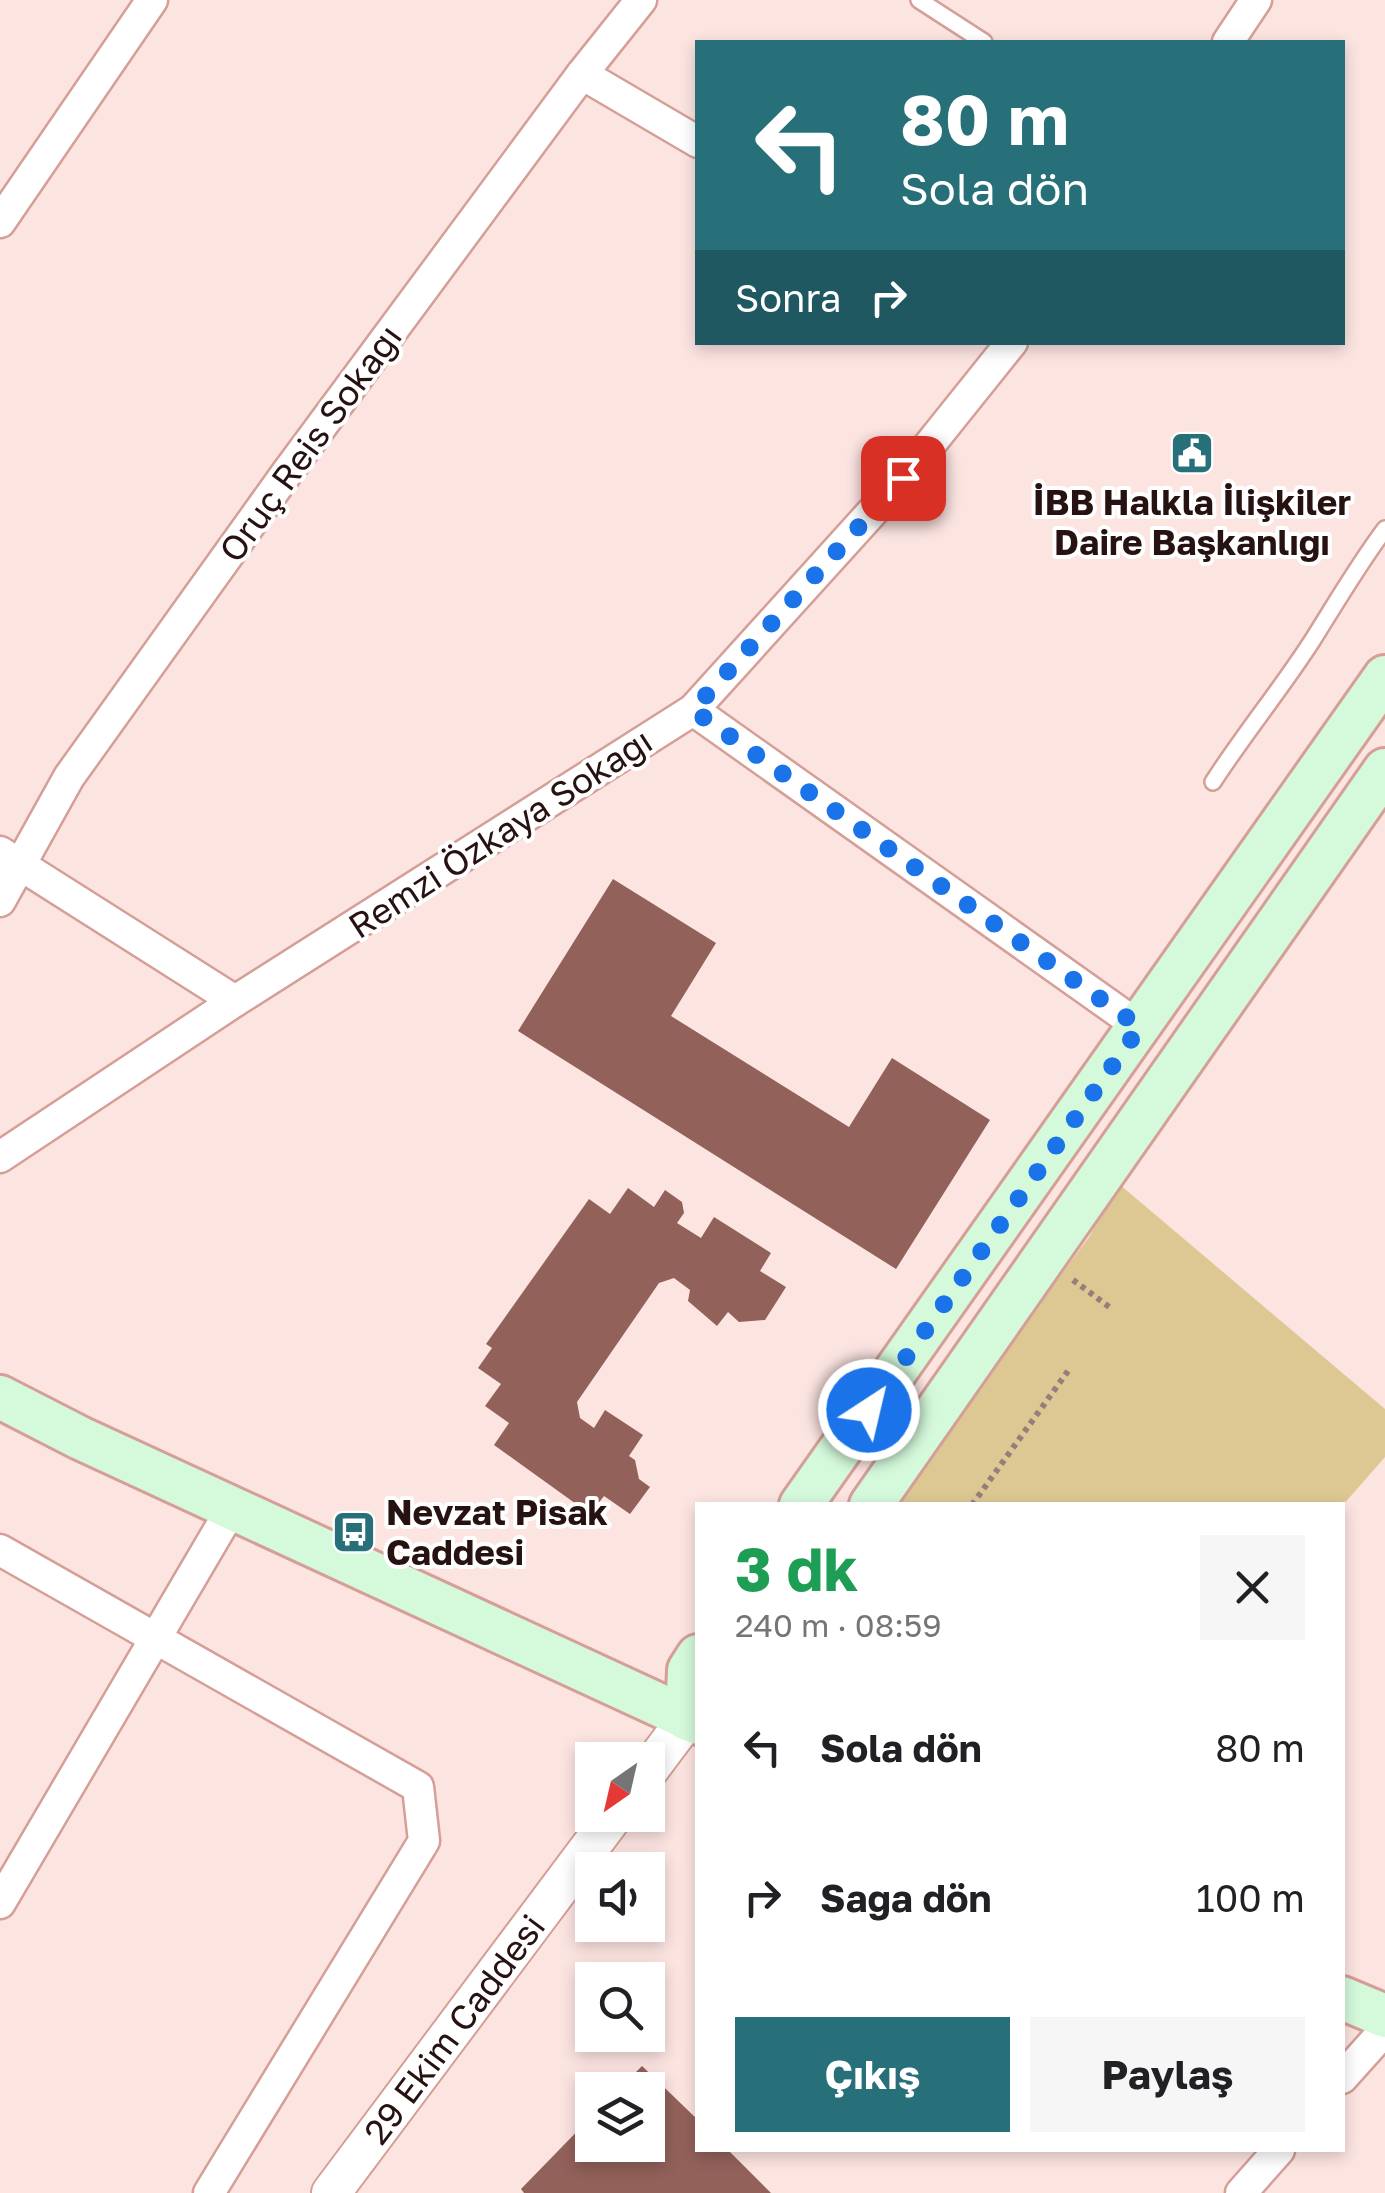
<!DOCTYPE html>
<html lang="tr">
<meta charset="utf-8">
<style>
body{margin:0;font-family:"Golos Text",sans-serif;background:#f6f6f6;color:#202124;height:100vh;display:flex;flex-direction:column;font-size:38px;white-space:nowrap}
*{box-sizing:border-box;margin:0}
p{font-size:32px;color:#757577}
.icon{flex:none;width:55px;height:55px;fill:none;stroke:currentColor;stroke-width:2;stroke-linecap:round;stroke-linejoin:round}
.map{position:relative;flex:1;overflow:hidden}
.side{position:absolute;left:695px;top:1502px;width:650px;height:650px;display:flex;flex-direction:column;background:#fff;border-radius:0px;box-shadow:0 5px 15px #0003}
.side>*{flex:none}
.hud{position:absolute;left:695px;top:40px;width:650px;height:305px;border-radius:0px;box-shadow:0 5px 15px #0003;background:#276f79;color:#fff;overflow:hidden}
.needle{width:65px;rotate:214deg}
.buttons{position:absolute;left:575px;top:1742px;display:grid;gap:20px}
.buttons a{display:grid;place-items:center;width:90px;height:90px;border-radius:0px;background:#fff;box-shadow:0 5px 15px #0003;font-size:50px}
.pin{position:absolute;display:grid;place-items:center;width:85px;height:85px;color:#fff;margin:-42px;border-radius:20px;box-shadow:0 5px 15px #0006}
.me{position:absolute;width:110px;margin:-55px;rotate:35deg;stroke-linejoin:round;filter:drop-shadow(0 0 8px #0008)}
.turn{display:flex;align-items:center;gap:35px;height:210px;padding:0 40px;font-size:45px}
.turn .icon{width:130px;height:130px;stroke-width:2.5}
.turn b{display:block;font-size:70px;line-height:85px}
.then{display:flex;align-items:center;height:95px;padding:0 40px;background:#0003;gap:20px;font-size:38px}
.round{display:grid;place-items:center;flex:none;width:105px;height:105px;border-radius:0px;background:#f6f6f6}
.head{display:flex;align-items:center;justify-content:space-between;height:170px;padding:0 40px}
h1{font-size:60px;font-weight:700;line-height:75px;color:#1e9e55}
.button{display:flex;gap:20px;margin-top:auto;padding:20px 40px}
.button a{flex:1;height:115px;border-radius:0px;background:#276f79;color:#fff;font-size:40px;font-weight:700;line-height:115px;text-align:center}
.button a+a{background:#f6f6f6;color:#202124}
ul{padding:0;list-style:none}
li{display:flex;align-items:center;gap:30px;height:150px;padding:0 40px}
li div{flex:1}
li b{display:block;font-size:38px}
li em{font-style:normal}
.map>svg:first-child{display:block}
</style>
<div class="map">
<svg width="1385" height="2193" viewBox="0 0 1385 2193">
<rect width="100%" height="100%" fill="#fce4e1"/>
<polygon fill="#ddc894" points="1119,1184 1385,1409 1385,1457 1343,1505 890,1505 1089,1237"/>
<g fill="#92615a">
<polygon points="613,879 716,943 671,1016 849,1127 892,1058 990,1120 896,1269 518,1031"/>
<polygon points="628,1188 654,1207 665,1190 682,1202 684,1213 677,1223 701,1238 714,1217 771,1253 760,1271 786,1287 765,1320 739,1322 728,1312 717,1326 688,1301 690,1290 674,1278 659,1283 577,1402 580,1418 594,1428 605,1410 643,1435 629,1456 635,1460 639,1479 650,1487 630,1514 604,1496 590,1514 494,1445 509,1423 485,1406 501,1384 478,1368 492,1348 486,1344 589,1199 610,1214"/>
<polygon points="642,2066 698,2120 698,2150 728,2150 771,2193 524,2193 521,2189 592,2116 592,2145 648,2145 648,2090 618,2090"/>
</g>
<g fill="none" stroke-linecap="round" stroke-linejoin="round">
<g stroke="#d59f97" stroke-width="20">
<g id="service">
<polyline points="919,0 984,42"/>
<path d="M 1213,782 C 1244,734 1281,689 1312,641 C 1336,603 1358,565 1385,529"/>
</g>
</g>
<g stroke="#d59f97" stroke-width="35">
<g id="minor">
<polyline points="1228,42 1256,0"/>
<polyline points="582,74 698,142"/>
<polyline points="0,222 152,0"/>
<polyline points="693,710 1140,1027"/>
<polyline points="0,852 235,1001"/>
<polyline points="0,901 69,777 286,474 582,74 641,0"/>
<polyline points="0,1157 235,1001 693,710 903,478 1012,342"/>
<polyline points="0,1550 418,1787 424,1841 209,2193"/>
<polyline points="0,1903 232,1508"/>
<polyline points="1342,2078 1385,2030"/>
<polyline points="1241,2193 1279,2150"/>
</g>
</g>
<g stroke="#d59f97" stroke-width="42">
<g id="tertiary">
<polyline points="648,1771 687,1719"/>
<path id="s1" d="M 331,2193 L 614,1815"/>
</g>
</g>
<g stroke="#d59f97" stroke-width="48">
<g id="secondary">
<polyline points="0,1397 80,1438 698,1723"/>
<polyline points="801,1505 1385,677"/>
<polyline points="871,1505 1385,770"/>
<polyline points="687,1719 689,1670 698,1656"/>
<polyline points="1342,1998 1385,2016"/>
</g>
</g>
<g stroke="#957f7d" stroke-width="6" stroke-dasharray="5 5" stroke-linecap="butt">
<polyline points="1073,1280 1112,1309"/>
<polyline points="972,1505 1068,1371"/>
</g>
<use href="#service" stroke="#fff" stroke-width="15"/>
<use href="#minor" stroke="#fff" stroke-width="30"/>
<use href="#tertiary" stroke="#fff" stroke-width="38"/>
<use href="#secondary" stroke="#d4f9db" stroke-width="42"/>
</g>
<g fill="none" stroke-linecap="round" stroke-linejoin="round">
<polyline stroke="#1a73e8" stroke-width="18" stroke-dasharray="0 32.4" points="869,1410 1140,1027 693,710 903,478"/>
</g>
<defs>
<g id="civic-square" transform="scale(2.25)"><rect x="-9" y="-9" width="18" height="18" rx="4" fill="#276f79" stroke="#fff"/><path d="M-.6-6.5H3V-4.5H.6V-3L4-1V1h2V6H-6V1h2V-1L-.6-3ZM-1.2 2.5V6h2.4V2.5Z" fill="#fff"/></g>
<g id="bus-square" transform="scale(2.25)"><rect x="-9" y="-9" width="18" height="18" rx="4" fill="#276f79" stroke="#fff"/><path d="M-5-6H5V4H4V6H2V4H-2V6H-4V4H-5ZM-3.5-4V0h7V-4ZM-3.5 1.2v1.5H-2V1.2ZM2 1.2v1.5H3.5V1.2Z" fill="#fff"/></g>
</defs>
<g fill-rule="evenodd">
<use href="#civic-square" x="1192" y="453"/>
<use href="#bus-square" x="354" y="1532"/>
</g>
<g text-anchor="middle" dominant-baseline="central" stroke-width="8" stroke-linejoin="round" paint-order="stroke">
<g font-size="35" fill="#261210" stroke="#fff">
<text transform="translate(310 443) rotate(-54)">Oruç Reis Sokağı</text>
<text transform="translate(500 833) rotate(-33)">Remzi Özkaya Sokağı</text>
<text stroke="none"><textPath href="#s1" startOffset="205">29 Ekim Caddesi</textPath></text>
</g>
<g font-size="35" font-weight="bold" fill="#261210" stroke="#fff">
<text x="1192" y="502">İBB Halkla İlişkiler<tspan x="1192" dy="40">Daire Başkanlığı</tspan></text>
<text x="386" y="1512" text-anchor="start">Nevzat Pisak<tspan x="386" dy="40">Caddesi</tspan></text>
</g>
</g>
</svg>
<div class="buttons">
<a><svg class="needle" viewBox="-14 -14 28 28"><path d="M0-13l5 13h-10z" fill="#e53935"/><path d="M0 13l5-13h-10z" fill="#757577"/></svg></a>
<a><svg class="icon" aria-label="sound" viewBox="0 0 24 24"><path d="M4 9h4l5-4v14l-5-4H4zM17 9q2 3 0 6"/></svg></a>
<a><svg class="icon" aria-label="search" viewBox="0 0 24 24"><circle cx="10" cy="10" r="6"/><path d="M15 15l6 6"/></svg></a>
<a><svg class="icon" aria-label="layers" viewBox="0 0 24 24"><path d="M12 4l9 5-9 5-9-5zM3 14l9 5 9-5"/></svg></a>
</div>
<div class="pin" style="left:903px;top:478px;background:#d93025"><svg class="icon" aria-label="arrive" viewBox="0 0 24 24"><path d="M6 21V4h12l-3 4 3 4H6"/></svg></div>
<svg class="me" style="left:869px;top:1410px" viewBox="-20 -20 40 40"><circle r="17" fill="#1a73e8" stroke="#fff" stroke-width="3"/><path d="M0-11L8 9 0 5-8 9z" fill="#fff"/></svg>
<div class="hud">
<div class="turn"><svg class="icon" aria-label="left" viewBox="0 0 24 24"><path d="M17 20v-9H6M10 6l-5 5 5 5"/></svg><div><b>80 m</b>Sola dön</div></div>
<div class="then">Sonra<svg class="icon" aria-label="right" viewBox="0 0 24 24"><path d="M7 20v-9h11M14 6l5 5-5 5"/></svg></div>
</div>
<section class="side">
<div class="head"><div><h1>3 dk</h1><p>240 m · 08:59</p></div><a class="round"><svg class="icon" aria-label="close" viewBox="0 0 24 24"><path d="M6 6l12 12M18 6L6 18"/></svg></a></div>
<ul>
<li><svg class="icon" aria-label="left" viewBox="0 0 24 24"><path d="M17 20v-9H6M10 6l-5 5 5 5"/></svg><div><b>Sola dön</b></div><em>80 m</em></li>
<li><svg class="icon" aria-label="right" viewBox="0 0 24 24"><path d="M7 20v-9h11M14 6l5 5-5 5"/></svg><div><b>Sağa dön</b></div><em>100 m</em></li>
</ul>
<div class="button"><a>Çıkış</a><a>Paylaş</a></div>
</section>
</div>
